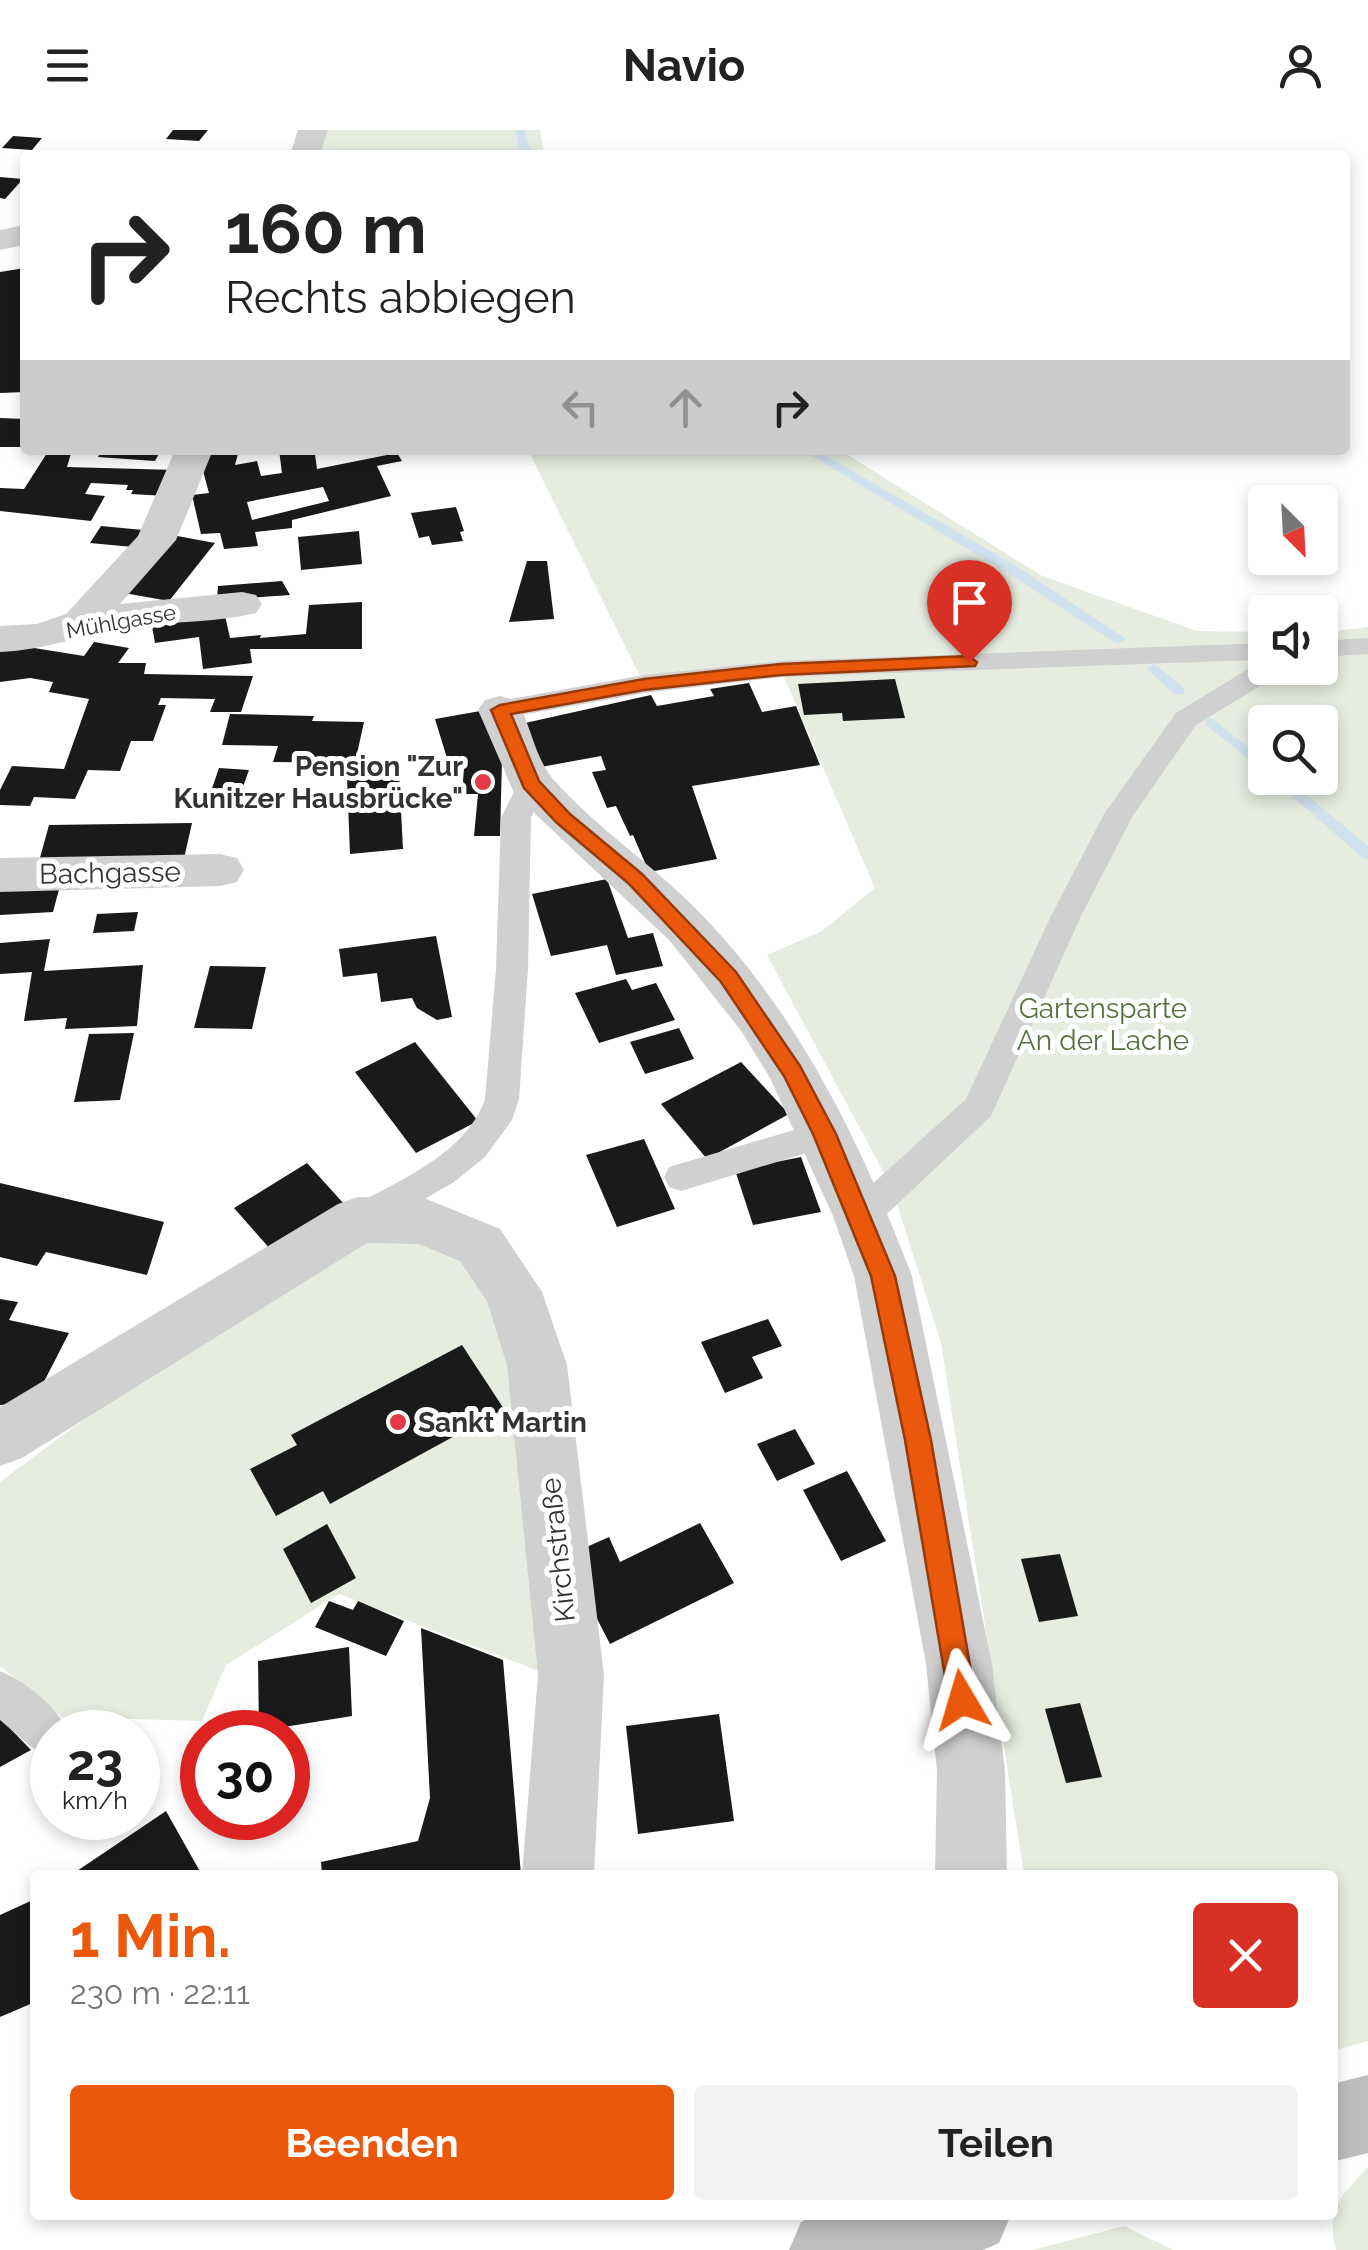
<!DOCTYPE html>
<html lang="de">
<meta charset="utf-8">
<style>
body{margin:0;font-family:Raleway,sans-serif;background:#f2f2f2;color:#222;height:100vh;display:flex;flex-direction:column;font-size:38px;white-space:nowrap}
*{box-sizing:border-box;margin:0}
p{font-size:32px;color:#767676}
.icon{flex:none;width:55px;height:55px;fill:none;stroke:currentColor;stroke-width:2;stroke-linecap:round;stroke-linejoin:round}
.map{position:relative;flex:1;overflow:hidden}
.sheet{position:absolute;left:30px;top:1740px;width:1308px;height:350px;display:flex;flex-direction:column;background:#fff;border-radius:10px;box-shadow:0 5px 15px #0003}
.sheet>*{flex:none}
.banner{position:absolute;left:20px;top:20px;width:1330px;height:305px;border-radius:10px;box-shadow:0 5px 15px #0003;background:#fff;color:#222;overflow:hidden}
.needle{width:65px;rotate:156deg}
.buttons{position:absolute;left:1248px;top:355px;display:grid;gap:20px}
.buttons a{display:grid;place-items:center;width:90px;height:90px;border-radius:10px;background:#fff;box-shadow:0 5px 15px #0003;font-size:50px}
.speed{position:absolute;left:30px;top:1580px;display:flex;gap:20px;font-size:50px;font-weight:700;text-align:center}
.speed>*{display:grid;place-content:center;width:130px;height:130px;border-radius:50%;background:#fff;box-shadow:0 5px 15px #0003;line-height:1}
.speed small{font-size:25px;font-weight:400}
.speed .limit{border:15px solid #d22;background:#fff;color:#111}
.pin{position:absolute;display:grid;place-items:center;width:85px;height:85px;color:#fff;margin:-102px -42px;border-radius:50% 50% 50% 0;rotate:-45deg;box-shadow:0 0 10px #0007}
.pin .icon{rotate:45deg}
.me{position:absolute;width:110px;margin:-55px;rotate:353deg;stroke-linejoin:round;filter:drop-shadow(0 0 8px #0008)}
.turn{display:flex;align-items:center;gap:35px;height:210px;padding:0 40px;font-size:45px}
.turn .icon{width:130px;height:130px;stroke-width:2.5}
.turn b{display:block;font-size:70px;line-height:85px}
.lanes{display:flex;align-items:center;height:95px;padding:0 40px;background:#0003;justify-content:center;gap:50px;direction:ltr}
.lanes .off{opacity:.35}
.round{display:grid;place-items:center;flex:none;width:105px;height:105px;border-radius:10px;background:#f2f2f2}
.headline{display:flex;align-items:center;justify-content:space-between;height:170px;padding:0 40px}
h1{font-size:60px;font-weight:700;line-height:75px;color:#ea580c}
.action{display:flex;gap:20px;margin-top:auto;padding:20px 40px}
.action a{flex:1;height:115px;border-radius:10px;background:#ea580c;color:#fff;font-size:40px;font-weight:700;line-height:115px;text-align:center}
.action a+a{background:#f2f2f2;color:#222}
header{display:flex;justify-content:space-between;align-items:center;height:130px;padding:0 40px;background:#fff;font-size:45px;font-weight:700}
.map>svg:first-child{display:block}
</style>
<header><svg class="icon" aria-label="menu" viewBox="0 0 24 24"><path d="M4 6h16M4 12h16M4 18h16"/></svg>Navio<svg class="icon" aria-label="person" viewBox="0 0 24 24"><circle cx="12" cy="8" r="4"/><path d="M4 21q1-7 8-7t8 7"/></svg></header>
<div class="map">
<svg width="1368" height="2120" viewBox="0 0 1368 2120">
<rect width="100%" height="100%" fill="#fff"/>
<g fill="#e6ecdf" fill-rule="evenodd">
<polygon points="326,0 540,0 544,25 318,25"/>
<path d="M 528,320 L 840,320 L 1042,446 L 1197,501 L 1265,502 L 1265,538 L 1320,538 L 1320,503 L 1368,497 L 1368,1911 L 1333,1921 L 1332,1745 L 1024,1745 L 941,1213 L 892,1058 L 767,825 L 822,801 L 875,758 L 781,540 L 644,554 ZM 1265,592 L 1320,592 L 1320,648 L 1265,648 Z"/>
<path d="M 406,1100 C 424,1107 456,1115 469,1128 C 538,1203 543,1443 554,1547 L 339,1464 L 226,1535 L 202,1591 L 62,1587 L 0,1536 L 0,1352 L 231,1180 L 359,1110 Z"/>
<path d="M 1368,2037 L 1368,2120 L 1336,2120 C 1326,2078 1340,2067 1368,2037 Z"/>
<polygon points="1124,2096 1173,2120 1032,2120"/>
</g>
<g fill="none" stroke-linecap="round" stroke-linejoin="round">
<g fill="#cfe2ee" fill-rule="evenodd">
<polygon points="515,0 525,0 531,25 521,25"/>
<polygon points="802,320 816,320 1018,437 1126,509 1119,513 1114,512 1008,443"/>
<polygon points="1154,534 1184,558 1184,564 1174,564 1149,541 1147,538"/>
<polygon points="1211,588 1265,630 1265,642 1206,595 1206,589"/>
<polygon points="1271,648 1286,648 1368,716 1368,729 1363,728"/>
</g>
</g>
<g fill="#1a1a1a" fill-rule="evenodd">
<polygon points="173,0 208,0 199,11 166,9"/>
<polygon points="13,6 42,8 32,20 2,18"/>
<polygon points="0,47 23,49 5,69 0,68"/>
<polygon points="25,138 25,262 0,263 0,142"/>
<polygon points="0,288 25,289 25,317 0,317"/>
<polygon points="49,320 72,320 67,337 176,340 166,366 131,364 133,360 126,360 128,355 91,353 85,364 105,366 91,391 0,381 0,358 24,359"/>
<polygon points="102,320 161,320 155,331 98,327"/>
<path d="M 208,320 L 239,320 L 235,335 L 257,331 L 261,346 L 282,343 L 279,320 L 329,320 L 315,324 L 317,339 L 397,323 L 402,331 L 377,336 L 391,366 L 292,390 L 292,398 L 255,402 L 258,416 L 224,419 L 220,403 L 201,404 L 192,365 L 209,363 L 203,341 ZM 323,357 L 329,371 L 252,390 L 247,372 Z"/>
<polygon points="456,377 464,401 460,402 463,411 432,415 429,406 419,408 411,383"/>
<polygon points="101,396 143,400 133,417 90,413"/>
<polygon points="359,401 362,434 301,440 298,407"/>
<polygon points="172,405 215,413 169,471 124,463"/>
<polygon points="527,431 547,431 554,489 509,492"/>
<polygon points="282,451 290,465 217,470 218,456"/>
<polygon points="362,472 362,519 250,519 252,533 203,539 199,507 155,513 151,491 224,481 230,508 261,505 260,508 306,504 309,475"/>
<polygon points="94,512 129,518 118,533 146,533 144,544 253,546 241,582 210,582 215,569 161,568 158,575 166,575 153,611 131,611 120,641 88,640 75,669 34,667 30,676 0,675 0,660 12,636 64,639 89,569 49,562 53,552 30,548 0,552 0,521 34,518 84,526"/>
<polygon points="895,549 905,588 843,591 842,583 804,585 798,554"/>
<polygon points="749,553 762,582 796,576 820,635 692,656 717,729 649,742 633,705 630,706 616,676 607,678 592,642 606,640 601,626 541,637 525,593 651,565 657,576 714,566 710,559"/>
<polygon points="486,580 502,631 500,706 474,706 478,664 462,664 464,638 451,641 435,589"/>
<polygon points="230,584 314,586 312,591 364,592 355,633 273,632 278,616 222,615"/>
<polygon points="219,638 249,640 238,671 208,670"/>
<polygon points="399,642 403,719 350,724 347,647"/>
<polygon points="192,693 183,733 38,735 49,695"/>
<polygon points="607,749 628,808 653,803 663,836 616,845 607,815 551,826 532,764"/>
<polygon points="61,752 53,782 0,785 0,754"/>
<polygon points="138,782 134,801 93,803 97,784"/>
<polygon points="436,806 452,887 437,890 417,878 412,868 381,872 377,843 343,847 339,819"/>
<polygon points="50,809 44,841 143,835 137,896 65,899 67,888 24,891 32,842 0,844 0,813"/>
<polygon points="210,836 266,837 252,899 194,898"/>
<polygon points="626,849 632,860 656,853 675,890 599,913 575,863"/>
<polygon points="679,898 694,929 645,944 630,912"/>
<polygon points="134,903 120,970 74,972 89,904"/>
<polygon points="415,912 478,991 416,1023 355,942"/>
<polygon points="741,932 789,984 707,1029 661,974"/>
<polygon points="644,1009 675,1079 617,1097 586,1025"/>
<polygon points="801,1027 821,1082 753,1095 735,1040"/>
<polygon points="307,1033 344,1074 271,1120 234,1078"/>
<polygon points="0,1053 164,1092 147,1145 46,1122 37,1136 0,1127"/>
<polygon points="0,1169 18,1172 9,1190 69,1203 33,1273 0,1275"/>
<polygon points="768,1189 782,1216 752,1227 763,1248 725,1263 701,1212"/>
<polygon points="462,1215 504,1279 330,1374 323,1361 276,1386 250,1339 297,1315 291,1305"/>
<polygon points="795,1299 815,1334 777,1351 757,1314"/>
<polygon points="847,1341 886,1411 841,1431 803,1360"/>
<polygon points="700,1393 734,1453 610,1514 578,1452 573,1423 609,1407 620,1432"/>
<polygon points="327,1394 356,1448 311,1473 283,1419"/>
<polygon points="1060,1424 1078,1486 1039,1492 1021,1429"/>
<polygon points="329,1471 353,1480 358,1471 404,1491 386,1526 315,1497"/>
<polygon points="421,1498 503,1530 521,1745 322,1745 321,1732 418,1711 430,1668"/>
<polygon points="349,1517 352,1586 259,1601 258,1531"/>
<polygon points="1080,1573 1102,1647 1066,1653 1045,1579"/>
<polygon points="719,1584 734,1691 638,1704 626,1596"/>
<polygon points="0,1588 31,1620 0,1637"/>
<polygon points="166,1681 202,1745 71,1745"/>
<polygon points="35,1769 35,1872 0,1887 0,1785"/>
</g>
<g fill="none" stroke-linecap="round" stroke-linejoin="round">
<g fill="#d0d0d0" fill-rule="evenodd">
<polygon points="1368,508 1368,524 1320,527 1320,511"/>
<polygon points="1265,513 1265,538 1277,538 1268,551 1196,595 1132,687 1081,786 991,986 874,1096 861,1100 848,1096 843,1086 848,1076 966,969 1051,786 1104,684 1176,583 1248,539 1255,530 781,547 644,563 500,589 490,586 486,580 490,574 500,571 644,545 781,531"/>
<path d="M 531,644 L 541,647 L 545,654 L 531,688 L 528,839 L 519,969 L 512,990 L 485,1027 L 454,1052 L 371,1100 L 358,1105 L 345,1100 L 340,1090 L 345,1080 C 394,1053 466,1025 485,969 L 496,839 L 501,688 L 521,647 Z"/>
<polygon points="824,991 836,994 841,1004 836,1014 681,1061 669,1057 664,1047 669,1037"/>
<path d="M 0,1541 C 26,1552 57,1576 68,1602 L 52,1602 L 52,1621 L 46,1624 L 31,1617 L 0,1590 Z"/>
</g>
<g fill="#d0d0d0" fill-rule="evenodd">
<polygon points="298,0 328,0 320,25 290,25"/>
<polygon points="25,95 25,115 0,120 0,100"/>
<path d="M 175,320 L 213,320 L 176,410 L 120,474 L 242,462 L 256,465 L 262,474 L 256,483 C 216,493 173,491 131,497 C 86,504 46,520 0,522 L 0,496 L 37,494 L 66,484 L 138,406 Z"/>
<path d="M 500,566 L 515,570 L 522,580 C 531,601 538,632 553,649 C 598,700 658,738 704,787 C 801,888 862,1016 912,1146 L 992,1534 L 1005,1641 L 1007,1745 L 935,1745 L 937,1641 L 926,1534 L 854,1146 L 833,1086 L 770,948 L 742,902 L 670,811 L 515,665 L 478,580 L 485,570 Z"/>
<polygon points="220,724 237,728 244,740 237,752 220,756 0,762 0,728"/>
<polygon points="358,1067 424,1068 500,1099 542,1162 567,1235 604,1545 594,1745 522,1745 538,1545 507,1235 487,1171 460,1131 419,1114 367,1113 22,1328 0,1336 0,1277 338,1074"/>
</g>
<g fill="#bdbdbd" fill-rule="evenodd">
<polygon points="1368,1945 1368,2023 1332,2032 1332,1954"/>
<polygon points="816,2085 1011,2085 999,2113 983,2120 789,2120 801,2092"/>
</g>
</g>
<polygon fill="#ea580c" stroke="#983908" stroke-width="2.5" points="969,526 977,532 975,536 781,545 644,560 511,584 539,651 570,684 642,744 736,842 800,936 836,1004 895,1146 931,1310 976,1570 972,1579 962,1583 953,1579 949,1570 905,1310 871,1146 813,1004 784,946 721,852 628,753 557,693 524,658 491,580 500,575 644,549 781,534"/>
<g fill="#e63946" stroke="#fff" stroke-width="4">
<circle cx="483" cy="652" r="10"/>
<circle cx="398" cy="1292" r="10"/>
</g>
<g text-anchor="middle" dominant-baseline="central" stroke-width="10" stroke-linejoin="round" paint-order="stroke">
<g font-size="22" fill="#333" stroke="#fff">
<text transform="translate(121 491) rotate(-10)">Mühlgasse</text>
</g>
<g font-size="28" font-weight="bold" fill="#333" stroke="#fff" text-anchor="end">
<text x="463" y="636">Pension "Zur<tspan x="463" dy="32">Kunitzer Hausbrücke"</tspan></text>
<text x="418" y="1292" text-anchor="start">Sankt Martin</text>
</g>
<g font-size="28" fill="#333" stroke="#fff">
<text transform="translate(110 743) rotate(-1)">Bachgasse</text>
<text transform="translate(558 1420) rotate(-96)">Kirchstraße</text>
</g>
<g font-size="28" fill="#56703f" stroke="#fff">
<text x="1103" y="878">Gartensparte<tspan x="1103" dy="32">An der Lache</tspan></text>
</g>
</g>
</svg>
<div class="buttons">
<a><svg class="needle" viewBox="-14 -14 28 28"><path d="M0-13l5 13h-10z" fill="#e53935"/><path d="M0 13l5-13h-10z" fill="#767676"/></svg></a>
<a><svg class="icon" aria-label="sound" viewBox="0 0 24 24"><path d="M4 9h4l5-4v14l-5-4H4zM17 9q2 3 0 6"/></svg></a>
<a><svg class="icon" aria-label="search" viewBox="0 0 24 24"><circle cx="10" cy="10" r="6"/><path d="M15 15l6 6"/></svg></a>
</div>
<div class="speed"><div>23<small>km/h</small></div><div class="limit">30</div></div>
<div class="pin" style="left:969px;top:532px;background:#d93025"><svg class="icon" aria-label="arrive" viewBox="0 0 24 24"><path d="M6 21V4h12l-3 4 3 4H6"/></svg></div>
<svg class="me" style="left:962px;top:1570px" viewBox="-20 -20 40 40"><path d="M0-17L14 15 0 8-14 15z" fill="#ea580c" stroke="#fff" stroke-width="4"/></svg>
<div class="banner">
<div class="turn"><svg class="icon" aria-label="right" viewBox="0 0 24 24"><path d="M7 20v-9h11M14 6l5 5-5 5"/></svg><div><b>160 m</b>Rechts abbiegen</div></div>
<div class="lanes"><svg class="icon off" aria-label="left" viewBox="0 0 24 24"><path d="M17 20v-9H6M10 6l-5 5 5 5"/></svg><svg class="icon off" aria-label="ahead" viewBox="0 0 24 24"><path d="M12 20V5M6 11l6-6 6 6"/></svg><svg class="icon" aria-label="right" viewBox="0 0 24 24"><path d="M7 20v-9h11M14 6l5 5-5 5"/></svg></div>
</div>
<section class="sheet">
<div class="headline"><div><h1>1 Min.</h1><p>230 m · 22:11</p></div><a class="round" style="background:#d93025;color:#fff"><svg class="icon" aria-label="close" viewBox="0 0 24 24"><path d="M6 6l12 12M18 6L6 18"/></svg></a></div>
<div class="action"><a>Beenden</a><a>Teilen</a></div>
</section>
</div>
